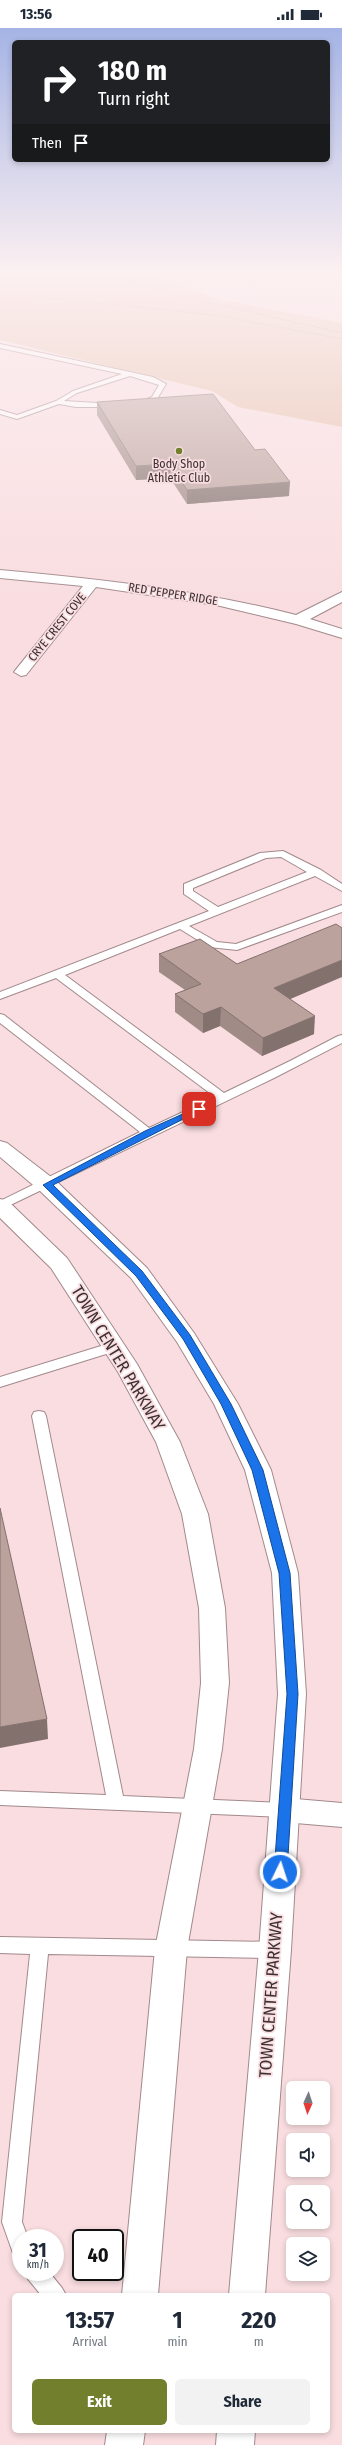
<!DOCTYPE html>
<style>
body{margin:0;font-family:"Fira Sans Condensed",sans-serif;background:#f2f2f3;color:#1f2937;height:100vh;display:flex;flex-direction:column;font-size:15px;white-space:nowrap}
*{box-sizing:border-box;margin:0}
p{font-size:13px;color:#747a83}
.icon{flex:none;width:22px;height:22px;fill:none;stroke:currentColor;stroke-width:2;stroke-linecap:round;stroke-linejoin:round}
.map{position:relative;flex:1;overflow:hidden}
.sheet{position:absolute;left:12px;top:2265px;width:318px;height:140px;display:flex;flex-direction:column;background:#fff;border-radius:6px;box-shadow:0 2px 6px #0003}
.sheet>*{flex:none}
.banner{position:absolute;left:12px;top:12px;width:318px;height:122px;border-radius:6px;box-shadow:0 2px 6px #0003;background:#202124;color:#fff;overflow:hidden}
.needle{width:26px;rotate:183deg}
.fabs{position:absolute;left:286px;top:2053px;display:grid;gap:8px}
.fabs a{display:grid;place-items:center;width:44px;height:44px;border-radius:6px;background:#fff;box-shadow:0 2px 6px #0003;font-size:20px}
.speed{position:absolute;left:12px;top:2201px;display:flex;gap:8px;font-size:20px;font-weight:700;text-align:center}
.speed>*{display:grid;place-content:center;width:52px;height:52px;border-radius:50%;background:#fff;box-shadow:0 2px 6px #0003;line-height:1}
.speed small{font-size:10px;font-weight:400}
.speed .limit{border:2px solid #111;border-radius:6px;background:#fff;color:#111}
.pin{position:absolute;display:grid;place-items:center;width:34px;height:34px;color:#fff;margin:-17px;border-radius:8px;box-shadow:0 2px 6px #0006}
.me{position:absolute;width:44px;margin:-22px;rotate:4deg;stroke-linejoin:round;filter:drop-shadow(0 0 3px #0008)}
.turn{display:flex;align-items:center;gap:14px;height:84px;padding:0 20px;font-size:18px}
.turn .icon{width:52px;height:52px;stroke-width:2.5}
.turn b{display:block;font-size:28px;line-height:34px}
.then{display:flex;align-items:center;height:38px;padding:0 20px;background:#0003;gap:8px;font-size:15px}
.eta{display:flex;justify-content:space-evenly;align-items:center;height:68px;text-align:center}
.eta b{font-size:24px;font-weight:700;line-height:28px}
.action{display:flex;gap:8px;margin-top:auto;padding:8px 20px}
.action a{flex:1;height:46px;border-radius:6px;background:#727f2d;color:#fff;font-size:16px;font-weight:700;line-height:46px;text-align:center}
.action a+a{background:#f2f2f3;color:#1f2937}
.status{display:flex;justify-content:space-between;align-items:center;height:28px;padding:0 20px;background:#fff;direction:ltr}
.status svg{height:11px;fill:currentColor}
.map>svg:first-child{display:block}
</style>
<div class="status"><b>13:56</b><svg viewBox="0 0 49 12"><path d="M0 12V9h3v3zM5 12V6h3v6zM10 12V3h3v9zM15 12V0h3v12zM26 1h20v11H26zM47 4h2v5h-2z"/></svg></div>
<div class="map">
<svg width="342" height="2417" viewBox="0 0 342 2417">
<rect width="100%" height="100%" fill="#f9dde0"/>
<polygon fill="#e5bfa9" points="0,244 141,244 222,272 342,295 342,399 238,379 212,363 0,312"/>
<g fill="none" stroke-linecap="round" stroke-linejoin="round">
<g stroke="#a2898c" stroke-width="2">
<g id="service">
<polygon points="0,316 153,349 166,356 157,371 140,378 138,375 152,369 159,357 130,348 77,365 64,373 114,376 116,379 76,379 59,376 17,391 0,386 0,382 17,387 56,373 73,363 122,346 0,320"/>
<path d="M 283,823 L 321,842 L 342,856 L 342,863 L 315,848 L 189,898 L 217,914 L 236,916 L 342,877 L 342,884 L 237,922 L 209,919 L 180,901 L 65,947 L 224,1065 L 290,1033 L 338,1008 L 342,1007 L 342,1015 L 274,1050 L 0,1182 L 0,1173 L 140,1104 L 0,995 L 0,986 L 4,987 L 149,1100 L 215,1069 L 56,950 L 0,971 L 0,964 L 209,883 L 184,866 L 184,856 L 260,825 ZM 281,829 L 307,844 L 218,879 L 193,863 L 193,860 L 266,830 Z"/>
<polygon points="114,1314 121,1319 119,1322 0,1359 0,1349"/>
<polygon points="39,1383 44,1384 46,1388 123,1768 284,1775 290,1777 293,1782 290,1787 284,1789 0,1777 0,1763 106,1767 32,1388 34,1384"/>
<polygon points="0,1909 275,1914 282,1916 284,1922 282,1928 275,1930 48,1926 22,2194 28,2210 21,2210 21,2231 14,2228 2,2194 30,1926 0,1925"/>
<polygon points="25,2244 49,2244 62,2260 66,2267 41,2267 28,2251"/>
</g>
</g>
<g stroke="#a2898c" stroke-width="2">
<g id="minor">
<path d="M 0,542 C 100,551 198,562 296,587 L 342,564 L 342,574 L 310,591 L 342,601 L 342,610 L 296,596 L 216,577 L 96,559 L 26,647 L 21,648 L 14,644 L 83,558 L 0,550 Z"/>
<polygon points="284,1770 342,1775 342,1799 284,1794 274,1791 269,1782 274,1773"/>
</g>
</g>
<g stroke="#a2898c" stroke-width="2">
<g id="tertiary">
<polygon points="0,1113 7,1115 55,1152 147,1240 194,1305 238,1376 271,1442 298,1545 306,1666 291,1922 265,2267 229,2267 259,1922 278,1666 272,1545 245,1442 214,1376 177,1314 131,1250 39,1162 0,1129"/>
<polygon points="0,1171 8,1173 67,1230 137,1336 180,1414 208,1486 225,1580 229,1655 222,1721 187,1921 158,2267 122,2267 155,1921 194,1721 201,1655 199,1580 182,1486 156,1414 118,1344 51,1240 0,1190"/>
<polygon points="107,2403 145,2403 143,2417 105,2417"/>
<polygon points="217,2403 255,2403 254,2417 216,2417"/>
</g>
</g>
<g stroke="#968385" stroke-width="1" stroke-dasharray="1 1.5" stroke-linecap="butt">
<polyline points="115,244 129,252 185,269 342,305"/>
<polyline points="0,265 215,287 342,311"/>
</g>
<use href="#service" fill="#fff" fill-rule="evenodd"/>
<use href="#minor" fill="#fff" fill-rule="evenodd"/>
<use href="#tertiary" fill="#fff" fill-rule="evenodd"/>
</g>
<g fill="#a18b87">
<polygon points="97,374 289,468 187,476 170,450 136,452 97,387"/>
<polygon points="159,926 237,936 290,971 314,1006 262,1028 220,998 203,1005 175,984 175,966 185,962 159,944"/>
</g>
<g fill="#83716e">
<polygon points="170,436 170,450 136,452 136,438"/>
<polygon points="290,454 289,468 187,476 187,462"/>
<polygon points="342,932 342,949 274,978 274,960"/>
<polygon points="221,979 220,998 203,1005 203,986"/>
<polygon points="315,988 314,1006 262,1028 263,1010"/>
<polygon points="47,1691 48,1711 0,1720 0,1699"/>
</g>
<g fill="#bba29d" stroke="#83716e">
<polygon points="213,366 255,422 265,421 290,454 187,462 170,436 136,438 97,374"/>
<polygon points="336,896 342,900 342,932 274,960 315,988 263,1010 221,979 203,986 175,966 201,956 159,926 200,911 237,936"/>
<polygon points="0,1480 47,1691 0,1699"/>
</g>
<linearGradient id="sky" x2="0" y2="1"><stop stop-color="#a5b4e5"/><stop offset="0.42" stop-color="#fcf0f1"/><stop offset="1" stop-color="#fcf0f1" stop-opacity="0"/></linearGradient>
<rect width="342" height="582" fill="url(#sky)"/>
<polygon fill="#1a73e8" stroke="#114b97" points="196,1080 203,1081 53,1157 142,1243 190,1307 231,1376 263,1442 290,1545 298,1666 287,1844 280,1850 274,1844 287,1666 279,1545 252,1442 221,1376 183,1311 136,1248 43,1157 145,1103"/>
<circle fill="#727f2d" stroke="#f9dde0" stroke-width="1.5" cx="179" cy="423" r="4"/>
<g text-anchor="middle" dominant-baseline="central" stroke-width="3.5" stroke-linejoin="round" paint-order="stroke">
<g font-size="12" fill="#3c3132" stroke="#f9dde0">
<text x="179" y="436">Body Shop<tspan x="179" dy="14">Athletic Club</tspan></text>
</g>
<g font-size="12" fill="#3c3132" stroke="#f9dde0">
<text transform="translate(173 566) rotate(9)">RED PEPPER RIDGE</text>
<text transform="translate(57 599) rotate(-51)">CRYE CREST COVE</text>
</g>
<g font-size="17" fill="#3c3132" stroke="#f9dde0">
<text transform="translate(118 1330) rotate(59)">TOWN CENTER PARKWAY</text>
<text transform="translate(271 1967) rotate(-86)">TOWN CENTER PARKWAY</text>
</g>
</g>
</svg>
<div class="fabs">
<a><svg class="needle" viewBox="-14 -14 28 28"><path d="M0-13l5 13h-10z" fill="#e53935"/><path d="M0 13l5-13h-10z" fill="#747a83"/></svg></a>
<a><svg class="icon" aria-label="sound" viewBox="0 0 24 24"><path d="M4 9h4l5-4v14l-5-4H4zM17 9q2 3 0 6"/></svg></a>
<a><svg class="icon" aria-label="search" viewBox="0 0 24 24"><circle cx="10" cy="10" r="6"/><path d="M15 15l6 6"/></svg></a>
<a><svg class="icon" aria-label="layers" viewBox="0 0 24 24"><path d="M12 4l9 5-9 5-9-5zM3 14l9 5 9-5"/></svg></a>
</div>
<div class="speed"><div>31<small>km/h</small></div><div class="limit">40</div></div>
<div class="pin" style="left:199px;top:1081px;background:#d93025"><svg class="icon" aria-label="arrive" viewBox="0 0 24 24"><path d="M6 21V4h12l-3 4 3 4H6"/></svg></div>
<svg class="me" style="left:280px;top:1844px" viewBox="-20 -20 40 40"><circle r="17" fill="#1a73e8" stroke="#fff" stroke-width="3"/><path d="M0-11L8 9 0 5-8 9z" fill="#fff"/></svg>
<div class="banner">
<div class="turn"><svg class="icon" aria-label="right" viewBox="0 0 24 24"><path d="M7 20v-9h11M14 6l5 5-5 5"/></svg><div><b>180 m</b>Turn right</div></div>
<div class="then">Then<svg class="icon" aria-label="arrive" viewBox="0 0 24 24"><path d="M6 21V4h12l-3 4 3 4H6"/></svg></div>
</div>
<section class="sheet">
<div class="eta">
<div><b>13:57</b><p>Arrival</p></div>
<div><b>1</b><p>min</p></div>
<div><b>220</b><p>m</p></div>
</div>
<div class="action"><a>Exit</a><a>Share</a></div>
</section>
</div>
